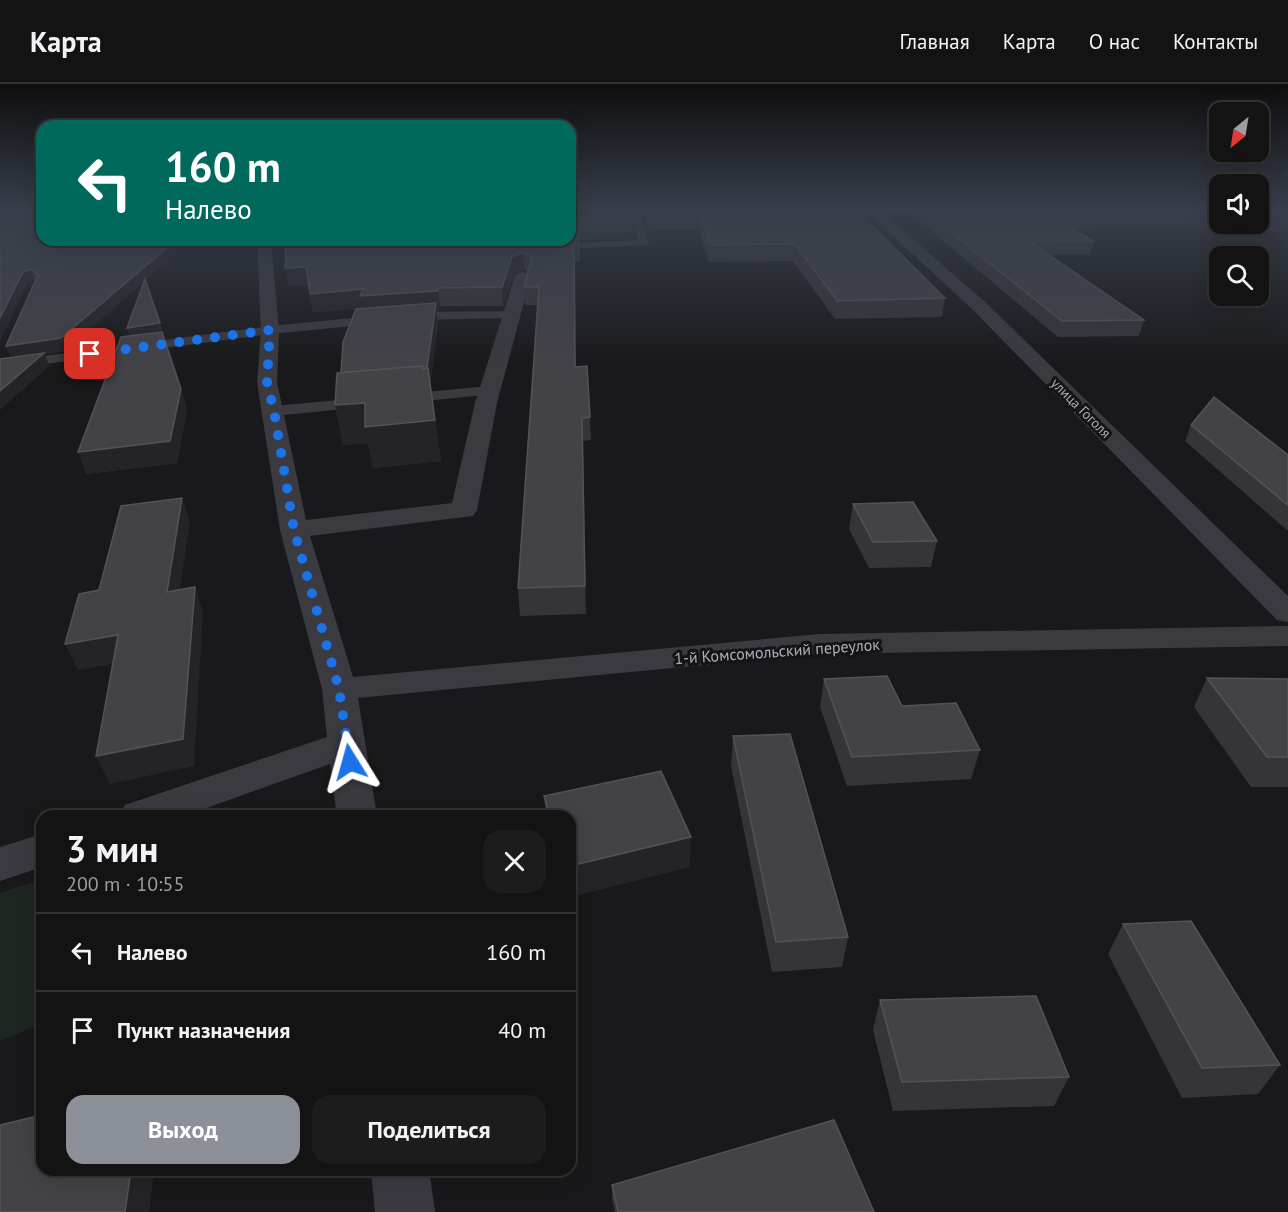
<!DOCTYPE html>
<html lang="ru">
<meta charset="utf-8">
<style>
body{margin:0;font-family:"PT Sans",sans-serif;background:#1c1c1d;color:#f1f3f6;height:100vh;display:flex;flex-direction:column;font-size:22px;white-space:nowrap}
*{box-sizing:border-box;margin:0}
p{font-size:20px;color:#9d9ea0}
.icon{flex:none;width:33px;height:33px;fill:none;stroke:currentColor;stroke-width:2;stroke-linecap:round;stroke-linejoin:round}
.map{position:relative;flex:1;overflow:hidden}
.panel{position:absolute;left:36px;top:726px;width:540px;height:366px;display:flex;flex-direction:column;background:#131314;border-radius:18px;box-shadow:0 6px 24px #0002,0 0 0 2px #323234}
.panel>*{flex:none}
.top-card{position:absolute;left:36px;top:36px;width:540px;height:126px;border-radius:18px;box-shadow:0 6px 24px #0002,0 0 0 2px #323234;background:#00695c;color:#fff;overflow:hidden}
.needle{width:39px;rotate:210deg}
.controls{position:absolute;left:1209px;top:18px;display:grid;gap:12px}
.controls a{display:grid;place-items:center;width:60px;height:60px;border-radius:12px;background:#131314;box-shadow:0 6px 24px #0002,0 0 0 2px #323234;font-size:30px}
.pin{position:absolute;display:grid;place-items:center;width:51px;height:51px;color:#fff;margin:-26px;border-radius:12px;box-shadow:0 3px 9px #0006}
.me{position:absolute;width:66px;margin:-33px;rotate:352deg;stroke-linejoin:round;filter:drop-shadow(0 0 4px #0008)}
.turn{display:flex;align-items:center;gap:21px;height:126px;padding:0 30px;font-size:27px}
.turn .icon{width:78px;height:78px;stroke-width:2.5}
.turn b{display:block;font-size:42px;line-height:51px}
.round{display:grid;place-items:center;flex:none;width:63px;height:63px;border-radius:18px;background:#1c1c1d}
.overview{display:flex;align-items:center;justify-content:space-between;height:102px;padding:0 30px}
h1{font-size:36px;font-weight:700;line-height:45px}
.primary-button{display:flex;gap:12px;margin-top:auto;padding:12px 30px}
.primary-button a{flex:1;height:69px;border-radius:18px;background:#8c9099;color:#fff;font-size:24px;font-weight:700;line-height:69px;text-align:center}
.primary-button a+a{background:#1c1c1d;color:#f1f3f6}
ul{padding:0;list-style:none}
li{display:flex;align-items:center;gap:18px;height:78px;padding:0 30px;border-top:2px solid #323234}
li div{flex:1}
li b{display:block;font-size:22px}
li em{font-style:normal}
header{display:flex;align-items:center;gap:36px;box-sizing:border-box;height:84px;padding:0 30px;background:#131314;border-bottom:2px solid #323234}
header strong{font-size:28px}
nav{display:flex;gap:33px;margin-inline-start:auto;font-size:21px}
.map>svg:first-child{display:block}
</style>
<header>
<strong>Карта</strong>
<nav><a>Главная</a><a>Карта</a><a>О нас</a><a>Контакты</a></nav>
</header>
<div class="map">
<svg width="1288" height="1128" viewBox="0 0 1288 1128">
<rect width="100%" height="100%" fill="#19191b"/>
<polygon fill="#1e2621" points="42,795 42,939 0,957 0,809"/>
<g fill="none" stroke-linecap="round" stroke-linejoin="round">
<g fill="#3a3a40" fill-rule="evenodd">
<polygon points="629,124 639,124 649,159 648,161 497,168 493,167 488,156 498,156 501,162 638,156"/>
<polygon points="512,227 516,228 518,231 516,234 416,236 270,250 0,286 0,278 270,242 416,228"/>
<polygon points="490,302 498,307 495,310 274,332 266,327 274,322"/>
</g>
<g fill="#3a3a40" fill-rule="evenodd">
<polygon points="863,124 877,124 984,217 1288,512 1288,538 1277,536 972,225"/>
<polygon points="257,156 271,156 279,246 277,298 306,436 452,419 475,319 515,192 523,187 531,192 497,319 477,426 473,432 310,452 353,593 820,550 1288,542 1288,562 820,570 358,614 377,732 337,732 330,680 184,732 119,732 125,721 327,653 322,605 280,446 257,298 261,246"/>
<polygon points="42,750 42,783 0,797 0,763"/>
<polygon points="371,1086 429,1086 435,1128 375,1128"/>
</g>
</g>
<g fill="#353539">
<polygon points="0,124 42,156 190,156 145,196 187,325 177,379 86,390 130,252 127,244 144,197 66,267 45,270 49,282 11,273 6,262 36,196 27,199 0,257"/>
<polygon points="570,124 633,132 633,148 599,149 599,155 579,156 580,177 575,177 576,283 587,282 591,356 583,357 586,530 520,532 518,504 537,221 525,221 524,203 528,188 524,185 514,190 503,222 440,222 440,226 436,226 438,238 430,301 441,377 373,384 368,359 343,361 335,321 341,289 362,224 313,228 308,201 289,202 570,156"/>
<polygon points="640,124 871,124 869,133 866,136 945,214 942,233 835,235 793,177 709,178 699,146 648,147"/>
<polygon points="904,124 1220,124 1220,140 1258,140 1258,124 1288,124 1288,147 1240,148 1229,143 1072,145 1094,157 1090,170 1049,171 1144,236 1139,252 1058,253"/>
<polygon points="1191,341 1288,371 1288,447 1185,357"/>
<polygon points="853,420 937,457 931,483 869,484 849,445"/>
<polygon points="1207,594 1288,595 1288,703 1251,703 1194,623"/>
<polygon points="824,595 902,622 980,666 971,695 847,702 820,623"/>
<polygon points="733,652 848,853 842,883 772,888 731,682"/>
<polygon points="544,712 690,783 570,813 570,732 546,732"/>
<polygon points="1123,840 1280,981 1258,1010 1182,1014 1108,870"/>
<polygon points="880,916 1069,993 1054,1022 893,1027 873,946"/>
<polygon points="612,1101 874,1128 615,1128 612,1115"/>
</g>
<g fill="#242427">
<polygon points="866,124 871,124 869,133 858,145 860,130"/>
<polygon points="1258,124 1288,124 1288,128 1258,129"/>
<polygon points="176,156 190,156 66,267 45,270 49,282 0,326 0,307 12,274 6,262"/>
<polygon points="574,161 575,177 576,304 575,283"/>
<polygon points="523,168 524,185 514,190 503,222 502,203 512,173"/>
<polygon points="306,183 310,200 289,202 285,184"/>
<polygon points="31,185 35,196 27,199 0,257 0,234 23,188"/>
<polygon points="438,204 440,222 440,226 436,226 438,238 430,305 364,231 362,224 313,228 310,210 363,205"/>
<polygon points="160,239 164,254 132,258 127,244"/>
<polygon points="181,305 187,325 177,379 86,390 78,368"/>
<polygon points="365,319 435,336 441,377 373,384 368,359 343,361 335,321"/>
<polygon points="582,334 583,357 586,530 585,502"/>
<polygon points="182,414 190,437 176,533 167,508"/>
<polygon points="195,503 203,528 194,682 110,700 96,672"/>
<polygon points="118,551 129,577 78,586 65,560"/>
<polygon points="691,753 690,783 570,813 570,782"/>
<polygon points="131,1086 154,1086 149,1128 125,1128"/>
</g>
<g fill="#424247" stroke="#525359" stroke-width="1.5">
<polygon points="0,124 42,124 42,156 176,156 61,254 6,262 38,191 31,185 23,188 0,234 0,176 2,174 0,174"/>
<polygon points="570,124 631,124 633,132 593,133 599,140 570,141"/>
<polygon points="645,124 866,124 860,130 945,214 837,217 795,160 710,161 700,130 648,132"/>
<polygon points="920,124 1161,124 1167,127 1220,127 1220,130 1051,132 1094,157 1030,158 1144,236 1062,237"/>
<polygon points="1258,124 1260,124 1263,127 1288,126 1288,135 1258,135"/>
<polygon points="578,150 579,161 574,161 575,283 587,282 590,333 582,334 585,502 518,504 539,203 524,203 532,174 523,168 512,173 502,203 438,204 437,207 360,212 363,205 310,210 306,183 285,184 286,161 288,156 570,156 570,151"/>
<polygon points="145,195 160,239 127,244"/>
<polygon points="436,219 427,284 423,285 422,282 341,289 343,258 356,225"/>
<polygon points="162,248 181,305 170,357 78,368 121,253"/>
<polygon points="44,269 0,307 0,275"/>
<polygon points="422,282 422,285 428,284 435,336 365,343 365,319 335,321 337,289"/>
<polygon points="1214,313 1288,371 1288,421 1191,341"/>
<polygon points="182,414 167,508 195,503 183,655 96,672 118,551 65,560 79,510 99,506 121,422"/>
<polygon points="913,418 937,457 873,458 853,420"/>
<polygon points="887,592 902,622 956,619 980,666 852,673 824,595"/>
<polygon points="1207,594 1288,595 1288,673 1267,673"/>
<polygon points="790,650 848,853 776,858 733,652"/>
<polygon points="661,687 691,753 570,782 570,732 550,732 544,712"/>
<polygon points="1191,837 1280,981 1202,984 1123,840"/>
<polygon points="1036,912 1069,993 902,998 880,916"/>
<polygon points="42,1031 42,1086 131,1086 125,1128 0,1128 0,1041"/>
<polygon points="834,1036 874,1128 618,1128 612,1101"/>
</g>
<linearGradient id="sky" x2="0" y2="1"><stop stop-color="#0e0e0f"/><stop offset="0.44" stop-color="#383e4a"/><stop offset="1" stop-color="#383e4a" stop-opacity="0"/></linearGradient>
<rect width="1288" height="282" fill="url(#sky)"/>
<g fill="none" stroke-linecap="round" stroke-linejoin="round">
<polyline stroke="#1a73e8" stroke-width="10" stroke-dasharray="0 18" points="90,270 270,246 267,298 274,327 294,446 339,605 350,678"/>
</g>
<g text-anchor="middle" dominant-baseline="central" stroke-width="6" stroke-linejoin="round" paint-order="stroke">
<g font-size="14" fill="#abaebb" stroke="#141416">
<text transform="translate(1081 324) rotate(45)">улица Гоголя</text>
</g>
<g font-size="16" fill="#abaebb" stroke="#141416">
<text transform="translate(777 567) rotate(-4)">1-й Комсомольский переулок</text>
</g>
</g>
</svg>
<div class="controls">
<a><svg class="needle" viewBox="-14 -14 28 28"><path d="M0-13l5 13h-10z" fill="#e53935"/><path d="M0 13l5-13h-10z" fill="#9d9ea0"/></svg></a>
<a><svg class="icon" aria-label="sound" viewBox="0 0 24 24"><path d="M4 9h4l5-4v14l-5-4H4zM17 9q2 3 0 6"/></svg></a>
<a><svg class="icon" aria-label="search" viewBox="0 0 24 24"><circle cx="10" cy="10" r="6"/><path d="M15 15l6 6"/></svg></a>
</div>
<div class="pin" style="left:90px;top:270px;background:#d93025"><svg class="icon" aria-label="arrive" viewBox="0 0 24 24"><path d="M6 21V4h12l-3 4 3 4H6"/></svg></div>
<svg class="me" style="left:350px;top:678px" viewBox="-20 -20 40 40"><path d="M0-17L14 15 0 8-14 15z" fill="#1a73e8" stroke="#fff" stroke-width="4"/></svg>
<div class="top-card">
<div class="turn"><svg class="icon" aria-label="left" viewBox="0 0 24 24"><path d="M17 20v-9H6M10 6l-5 5 5 5"/></svg><div><b>160 m</b>Налево</div></div>
</div>
<section class="panel">
<div class="overview"><div><h1>3 мин</h1><p>200 m · 10:55</p></div><a class="round"><svg class="icon" aria-label="close" viewBox="0 0 24 24"><path d="M6 6l12 12M18 6L6 18"/></svg></a></div>
<ul>
<li><svg class="icon" aria-label="left" viewBox="0 0 24 24"><path d="M17 20v-9H6M10 6l-5 5 5 5"/></svg><div><b>Налево</b></div><em>160 m</em></li>
<li><svg class="icon" aria-label="arrive" viewBox="0 0 24 24"><path d="M6 21V4h12l-3 4 3 4H6"/></svg><div><b>Пункт назначения</b></div><em>40 m</em></li>
</ul>
<div class="primary-button"><a>Выход</a><a>Поделиться</a></div>
</section>
</div>
